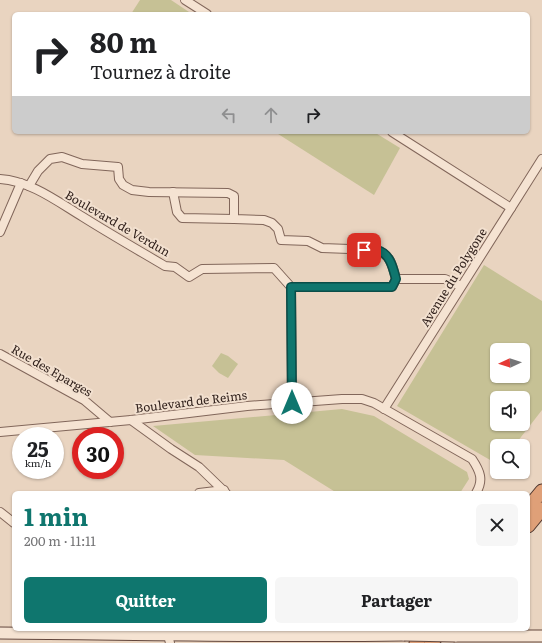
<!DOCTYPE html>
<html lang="fr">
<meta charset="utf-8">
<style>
body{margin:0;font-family:Literata,serif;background:#f6f6f6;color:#202124;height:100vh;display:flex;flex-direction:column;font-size:15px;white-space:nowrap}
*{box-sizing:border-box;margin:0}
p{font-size:13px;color:#757577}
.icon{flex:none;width:22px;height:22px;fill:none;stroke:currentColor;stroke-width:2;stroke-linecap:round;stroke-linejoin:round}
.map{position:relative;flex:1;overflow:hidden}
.panel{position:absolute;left:12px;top:491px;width:518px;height:140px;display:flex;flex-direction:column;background:#fff;border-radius:6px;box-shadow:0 1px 3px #0004}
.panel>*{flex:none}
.banner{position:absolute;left:12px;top:12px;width:518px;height:122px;border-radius:6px;box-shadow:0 1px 3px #0004;background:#fff;color:#202124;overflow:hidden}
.needle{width:26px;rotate:267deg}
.tools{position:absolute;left:490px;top:343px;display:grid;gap:8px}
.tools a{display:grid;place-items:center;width:40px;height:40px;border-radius:6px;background:#fff;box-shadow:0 1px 3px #0004;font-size:20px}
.speed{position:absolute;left:12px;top:427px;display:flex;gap:8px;font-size:20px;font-weight:700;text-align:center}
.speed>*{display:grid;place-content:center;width:52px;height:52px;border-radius:50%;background:#fff;box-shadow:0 1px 3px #0004;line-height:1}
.speed small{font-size:10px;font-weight:400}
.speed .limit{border:6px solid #d22;background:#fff;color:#111}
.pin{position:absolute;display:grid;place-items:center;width:34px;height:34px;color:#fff;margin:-17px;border-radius:8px;box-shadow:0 2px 6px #0006}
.me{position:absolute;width:44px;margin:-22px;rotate:0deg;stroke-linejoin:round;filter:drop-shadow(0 0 3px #0008)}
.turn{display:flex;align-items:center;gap:14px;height:84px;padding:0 12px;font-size:18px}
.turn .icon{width:52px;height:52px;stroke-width:2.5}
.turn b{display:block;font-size:28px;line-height:34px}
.lanes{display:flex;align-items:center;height:38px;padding:0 12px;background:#0003;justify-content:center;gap:20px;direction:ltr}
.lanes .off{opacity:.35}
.round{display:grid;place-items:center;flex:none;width:42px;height:42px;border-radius:6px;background:#f6f6f6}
.summary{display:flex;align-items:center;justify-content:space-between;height:68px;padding:0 12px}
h1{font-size:24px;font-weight:700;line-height:30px;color:#0f766e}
.cta{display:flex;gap:8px;margin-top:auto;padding:8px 12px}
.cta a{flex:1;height:46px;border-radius:6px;background:#0f766e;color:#fff;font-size:16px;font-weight:700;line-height:46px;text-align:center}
.cta a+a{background:#f6f6f6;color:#202124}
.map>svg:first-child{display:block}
</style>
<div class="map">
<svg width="542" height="643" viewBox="0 0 542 643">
<rect width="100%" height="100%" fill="#e9d4c0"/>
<g fill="#c6c195" fill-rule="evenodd">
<polygon points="140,0 171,0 192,14 131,14"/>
<polygon points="275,132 374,132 400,148 374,195"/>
<path d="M 484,265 L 542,301 L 542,410 L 514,446 L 497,446 L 497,464 L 397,406 ZM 497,350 L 523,350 L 523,376 L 497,376 ZM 497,398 L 523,398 L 523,424 L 497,424 Z"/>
<polygon points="221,353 228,356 238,364 228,378 219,373 212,366"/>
<polygon points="342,409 374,416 467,472 469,479 460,493 337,493 284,460 195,455 153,426"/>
</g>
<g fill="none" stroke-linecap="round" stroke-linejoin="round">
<g stroke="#81665a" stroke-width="10">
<g id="minor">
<polyline points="185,0 207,14"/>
<polyline points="392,132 511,208"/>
<path d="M 0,179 C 31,181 58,202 83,217 C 110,234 138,250 165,266 L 175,267 L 189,277 L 202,269 L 274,268 L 291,287 L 292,403"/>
<path d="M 29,186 L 38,171 L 50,159 L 62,157 L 82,164 L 118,167 L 119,179 L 123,185 L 132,190 L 149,192 L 228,193 L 234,196 L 234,219 L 264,220 L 272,223 L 278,229 L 281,240 L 308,241 L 322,248 L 377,250 C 392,256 392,266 396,279 L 445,279 L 461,286"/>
<polyline points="173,192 177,212 182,218 234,219"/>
<polyline points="0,232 21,183"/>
<polyline points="291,287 392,287 396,279"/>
<polyline points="0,354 84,400 110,422"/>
<polyline points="384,409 542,159"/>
<polyline points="131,420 171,449 199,467 226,493"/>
<path d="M 0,432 L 131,420 L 247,406 L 342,399 L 362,399 L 374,403 L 472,459 C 480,471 484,480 476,493"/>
<polyline points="199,493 224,490"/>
<polyline points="0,512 14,523"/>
<polyline points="168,635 170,643"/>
</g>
</g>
<g stroke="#63473d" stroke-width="13">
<g id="secondary">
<path d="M 0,633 C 135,634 269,637 404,635"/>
<polyline points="455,636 542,636"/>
</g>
</g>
<g stroke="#4f362e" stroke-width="15">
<g id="trunk">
<polyline points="528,508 542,491"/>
<polyline points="528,526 542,509"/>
<polyline points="416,643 427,629"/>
<polyline points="431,643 443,629"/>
</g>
</g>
<use href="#minor" stroke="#f5e3d2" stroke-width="8"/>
<use href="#secondary" stroke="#f5e3d2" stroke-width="11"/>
<use href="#trunk" stroke="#dfa078" stroke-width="13"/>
<g stroke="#63473d" stroke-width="13" stroke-linecap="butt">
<polyline id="secondary-bridge" points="404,635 455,636"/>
</g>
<use href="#secondary-bridge" stroke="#f5e3d2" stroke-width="11"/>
</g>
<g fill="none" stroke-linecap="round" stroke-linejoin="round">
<g stroke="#0a4d48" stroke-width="10">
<path id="route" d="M 292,403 L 291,287 L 392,287 L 396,279 C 393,268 390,253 377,250 C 373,249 368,250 364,250"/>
</g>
<use href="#route" stroke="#0f766e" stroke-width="7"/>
</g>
<g text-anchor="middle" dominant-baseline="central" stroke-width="4" stroke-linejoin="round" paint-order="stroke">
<g font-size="12" fill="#32221d" stroke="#f2e0cf">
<text transform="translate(118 223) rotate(30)">Boulevard de Verdun</text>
<text transform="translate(453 277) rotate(-58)">Avenue du Polygone</text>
<text transform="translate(52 370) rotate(30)">Rue des Eparges</text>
<text transform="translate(191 401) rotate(-7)">Boulevard de Reims</text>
</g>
</g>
</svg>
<div class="tools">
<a><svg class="needle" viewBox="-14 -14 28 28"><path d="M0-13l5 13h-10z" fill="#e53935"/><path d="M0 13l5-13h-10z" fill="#757577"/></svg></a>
<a><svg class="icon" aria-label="sound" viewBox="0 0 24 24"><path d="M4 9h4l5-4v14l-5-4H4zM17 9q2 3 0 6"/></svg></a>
<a><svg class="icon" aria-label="search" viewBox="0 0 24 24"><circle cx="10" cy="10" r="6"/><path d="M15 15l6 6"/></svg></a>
</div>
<div class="speed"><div>25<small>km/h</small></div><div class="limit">30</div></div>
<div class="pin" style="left:364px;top:250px;background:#d93025"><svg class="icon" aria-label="arrive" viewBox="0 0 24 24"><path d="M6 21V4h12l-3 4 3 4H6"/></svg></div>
<svg class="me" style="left:292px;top:403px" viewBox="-20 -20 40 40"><circle r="19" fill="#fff"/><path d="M0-13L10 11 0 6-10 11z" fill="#0f766e"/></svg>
<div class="banner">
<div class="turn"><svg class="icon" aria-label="right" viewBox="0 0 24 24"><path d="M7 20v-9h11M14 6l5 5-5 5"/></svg><div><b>80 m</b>Tournez à droite</div></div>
<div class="lanes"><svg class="icon off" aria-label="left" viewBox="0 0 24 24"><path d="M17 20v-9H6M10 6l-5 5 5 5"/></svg><svg class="icon off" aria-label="ahead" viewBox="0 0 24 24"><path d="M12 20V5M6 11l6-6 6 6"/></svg><svg class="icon" aria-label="right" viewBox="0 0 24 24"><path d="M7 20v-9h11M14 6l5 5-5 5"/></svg></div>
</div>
<section class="panel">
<div class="summary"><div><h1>1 min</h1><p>200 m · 11:11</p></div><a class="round"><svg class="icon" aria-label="close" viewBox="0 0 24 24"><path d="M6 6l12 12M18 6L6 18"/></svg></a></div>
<div class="cta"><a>Quitter</a><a>Partager</a></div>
</section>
</div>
